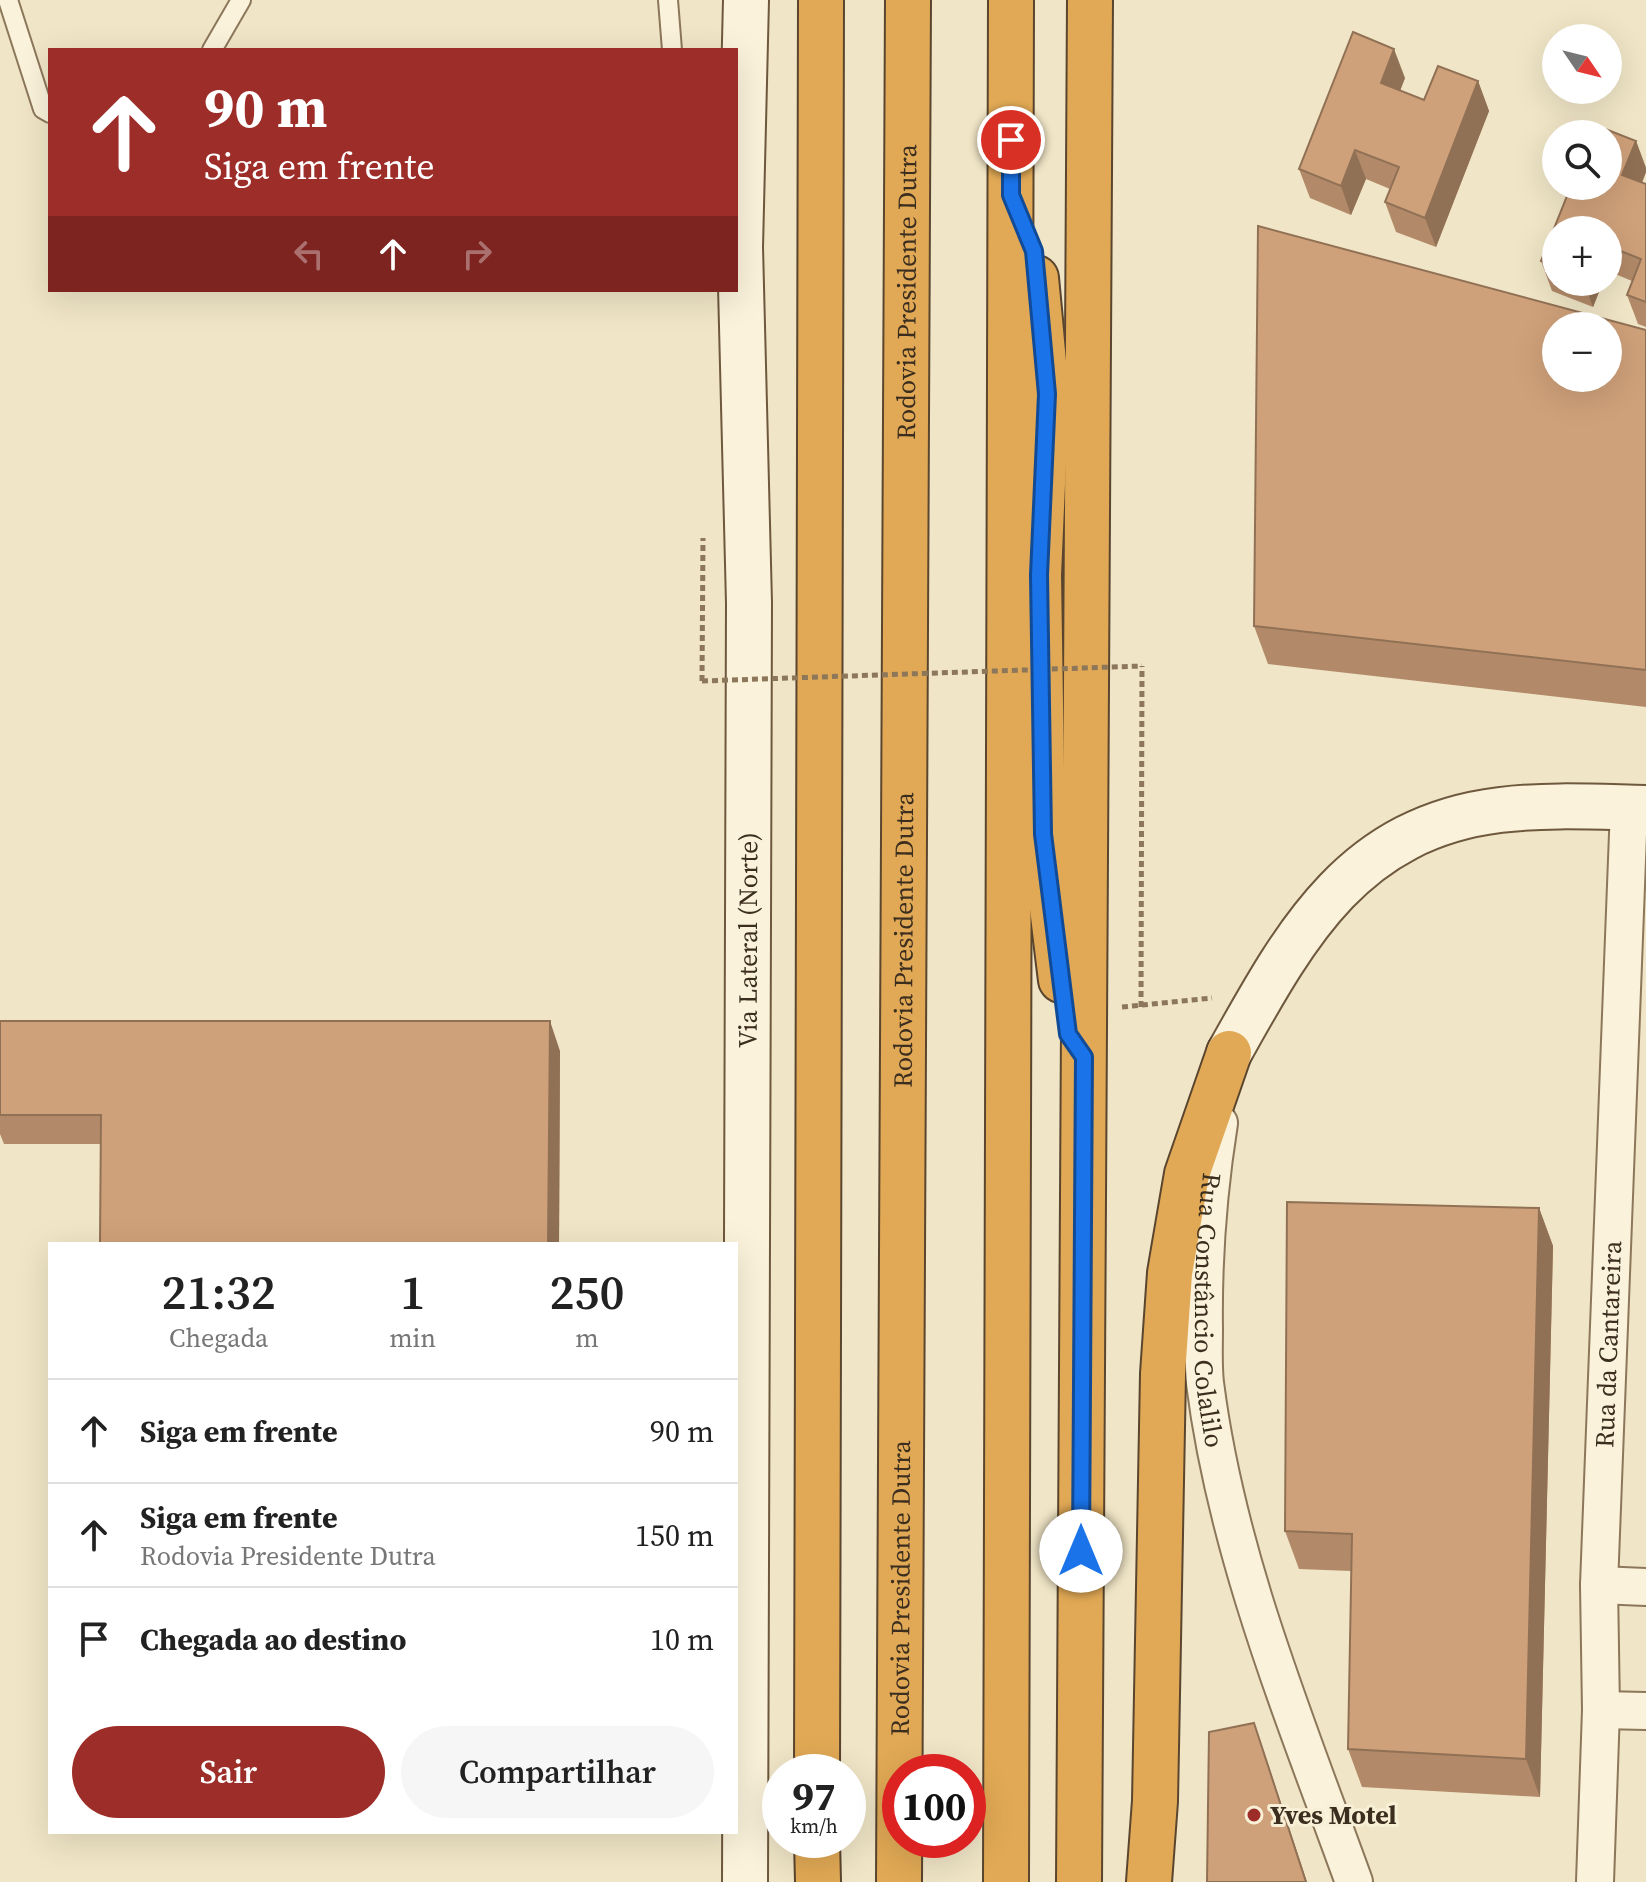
<!DOCTYPE html>
<html lang="pt">
<meta charset="utf-8">
<style>
body{margin:0;font-family:"Source Serif 4",serif;background:#f6f6f6;color:#222;height:100vh;display:flex;flex-direction:column;font-size:30px;white-space:nowrap}
*{box-sizing:border-box;margin:0}
p{font-size:26px;color:#767676}
.icon{flex:none;width:44px;height:44px;fill:none;stroke:currentColor;stroke-width:2;stroke-linecap:round;stroke-linejoin:round}
.map{position:relative;flex:1;overflow:hidden}
.side{position:absolute;left:48px;top:1242px;width:690px;height:592px;display:flex;flex-direction:column;background:#fff;border-radius:0px;box-shadow:0 8px 32px #0002}
.side>*{flex:none}
.banner{position:absolute;left:48px;top:48px;width:690px;height:244px;border-radius:0px;box-shadow:0 8px 32px #0002;background:#9d2d28;color:#fff;overflow:hidden}
.needle{width:52px;rotate:125deg}
.fabs{position:absolute;left:1542px;top:24px;display:grid;gap:16px}
.fabs a{display:grid;place-items:center;width:80px;height:80px;border-radius:50%;background:#fff;box-shadow:0 8px 32px #0002;font-size:40px}
.speed{position:absolute;left:762px;top:1754px;display:flex;gap:16px;font-size:40px;font-weight:700;text-align:center}
.speed>*{display:grid;place-content:center;width:104px;height:104px;border-radius:50%;background:#fff;box-shadow:0 8px 32px #0002;line-height:1}
.speed small{font-size:20px;font-weight:400}
.speed .limit{border:12px solid #d22;background:#fff;color:#111}
.pin{position:absolute;display:grid;place-items:center;width:68px;height:68px;color:#fff;margin:-34px;border:4px solid #fff;border-radius:50%;box-shadow:0 2px 8px #0007}
.me{position:absolute;width:88px;margin:-44px;rotate:0deg;stroke-linejoin:round;filter:drop-shadow(0 0 6px #0008)}
.turn{display:flex;align-items:center;gap:28px;height:168px;padding:0 24px;font-size:36px}
.turn .icon{width:104px;height:104px;stroke-width:2.5}
.turn b{display:block;font-size:56px;line-height:68px}
.lanes{display:flex;align-items:center;height:76px;padding:0 24px;background:#0003;justify-content:center;gap:40px;direction:ltr}
.lanes .off{opacity:.35}
.eta{display:flex;justify-content:space-evenly;align-items:center;height:136px;text-align:center}
.eta b{font-size:48px;font-weight:600;line-height:56px}
.primary-button{display:flex;gap:16px;margin-top:auto;padding:16px 24px}
.primary-button a{flex:1;height:92px;border-radius:48px;background:#9d2d28;color:#fff;font-size:32px;font-weight:600;line-height:92px;text-align:center}
.primary-button a+a{background:#f6f6f6;color:#222}
ul{padding:0;list-style:none}
li{display:flex;align-items:center;gap:24px;height:104px;padding:0 24px;border-top:2px solid #e0e0e0}
li div{flex:1}
li b{display:block;font-size:30px}
li em{font-style:normal}
.map>svg:first-child{display:block}
</style>
<div class="map">
<svg width="1646" height="1882" viewBox="0 0 1646 1882">
<rect width="100%" height="100%" fill="#f0e5c6"/>
<g fill="none" stroke-linecap="round" stroke-linejoin="round">
<g stroke="#8c775b" stroke-width="22">
<g id="lane">
<polyline points="8,0 43,109 50,113"/>
<polyline points="668,0 672,50"/>
<polyline points="212,50 241,0"/>
</g>
</g>
<g stroke="#8c775b" stroke-width="40">
<g id="street">
<path id="s1" d="M 1219,1123 C 1208,1192 1203,1260 1204,1329 C 1204,1347 1203,1365 1205,1383 C 1227,1556 1295,1719 1354,1882"/>
<polyline points="1599,1585 1646,1587"/>
<polyline points="1601,1710 1646,1711"/>
<path id="s2" d="M 1595,1882 L 1601,1710 L 1599,1585 L 1629,808"/>
</g>
</g>
<g stroke="#6e583e" stroke-width="48">
<g id="secondary">
<path d="M 1229,1053 C 1295,935 1352,828 1500,810 C 1548,804 1598,807 1646,808"/>
<path id="s3" d="M 745,1882 L 749,603 L 740,247 L 746,0"/>
</g>
</g>
<g stroke="#5a452f" stroke-width="48">
<g id="highway">
<polyline points="1036,278 1047,394 1039,575 1043,834 1061,980"/>
<polyline points="817,1772 821,0"/>
<polyline points="817,1840 818,1882"/>
<path id="s4" d="M 899,1882 L 908,0"/>
<polyline points="1006,1882 1011,0"/>
<polyline points="1079,1882 1090,0"/>
<polyline points="1149,1882 1155,1801 1163,1374 1170,1273 1187,1174 1229,1053"/>
</g>
</g>
<g stroke="#8c775b" stroke-width="5" stroke-dasharray="6 4" stroke-linecap="butt">
<polyline points="702,681 703,538"/>
<polyline points="1122,1007 1212,998"/>
<polyline points="1141,1007 1142,666"/>
</g>
<use href="#lane" stroke="#faf2da" stroke-width="18"/>
<use href="#street" stroke="#faf2da" stroke-width="36"/>
<use href="#secondary" stroke="#faf2da" stroke-width="44"/>
<use href="#highway" stroke="#e1a955" stroke-width="44"/>
<polyline stroke="#8c775b" stroke-width="5" stroke-dasharray="6 4" stroke-linecap="butt" points="702,681 1142,666"/>
</g>
<g fill="#b28a69">
<polygon points="1405,78 1400,91 1424,100 1478,81 1489,111 1436,247 1396,232 1385,202 1390,189 1366,179 1351,215 1310,198 1299,169"/>
<polygon points="1595,125 1636,141 1646,168 1646,172 1642,183 1646,184 1646,327 1638,324 1627,295 1632,281 1608,271 1608,230 1556,230 1556,282 1603,282 1593,307 1552,291 1541,261 1571,186 1608,186 1608,134 1591,134"/>
<polygon points="1646,330 1646,707 1268,664 1254,626"/>
<polygon points="0,1021 560,1051 559,1244 100,1244 100,1144 4,1144 0,1134"/>
<polygon points="1539,1208 1553,1246 1540,1797 1362,1787 1348,1749 1351,1571 1299,1569 1285,1531"/>
</g>
<g fill="#917155">
<polygon points="1394,49 1405,78 1391,113 1381,83"/>
<polygon points="1478,81 1489,111 1436,247 1425,218"/>
<polygon points="1636,141 1646,168 1646,172 1633,204 1622,175"/>
<polygon points="1355,150 1366,179 1351,215 1341,186"/>
<polygon points="1584,282 1603,282 1593,307"/>
<polygon points="550,1021 560,1051 559,1244 548,1244"/>
<polygon points="1539,1208 1553,1246 1540,1797 1526,1759"/>
<polygon points="1254,1723 1267,1761 1307,1882 1306,1882"/>
</g>
<g fill="#cfa17a" stroke="#917155" stroke-width="2" fill-rule="evenodd">
<polygon points="1353,32 1394,49 1381,83 1424,100 1438,66 1478,81 1425,218 1385,202 1399,167 1355,150 1341,186 1299,169"/>
<polygon points="1595,125 1636,141 1622,175 1646,184 1646,302 1627,295 1641,259 1608,246 1608,230 1556,230 1556,267 1541,261 1571,186 1608,186 1608,134 1591,134"/>
<path d="M 1258,226 L 1646,330 L 1646,670 L 1254,626 ZM 1556,326 L 1608,326 L 1608,378 L 1556,378 Z"/>
<polygon points="0,1021 550,1021 548,1244 100,1244 101,1115 0,1115"/>
<polygon points="1287,1202 1539,1208 1526,1759 1348,1749 1352,1534 1285,1531"/>
<polygon points="1254,1723 1306,1882 1207,1882 1209,1732"/>
</g>
<g fill="none" stroke-linecap="round" stroke-linejoin="round">
<g stroke="#114b97" stroke-width="20">
<polyline id="route" points="1011,140 1011,195 1034,251 1047,394 1039,575 1043,834 1068,1034 1084,1057 1081,1551"/>
</g>
<use href="#route" stroke="#1a73e8" stroke-width="14"/>
</g>
<circle fill="#9d2d28" stroke="#f7efd6" stroke-width="3" cx="1254" cy="1815" r="8"/>
<g text-anchor="middle" dominant-baseline="central" stroke-width="6" stroke-linejoin="round" paint-order="stroke">
<g font-size="26" fill="#3c2e1f" stroke="#f7efd6">
<text stroke="none"><textPath href="#s4" startOffset="1590">Rodovia Presidente Dutra</textPath></text>
<text stroke="none"><textPath href="#s3" startOffset="942">Via Lateral (Norte)</textPath></text>
<text stroke="none"><textPath href="#s4" startOffset="942">Rodovia Presidente Dutra</textPath></text>
<text stroke="none"><textPath href="#s1" startOffset="188">Rua Constâncio Colalilo</textPath></text>
<text stroke="none"><textPath href="#s2" startOffset="538">Rua da Cantareira</textPath></text>
<text stroke="none"><textPath href="#s4" startOffset="294">Rodovia Presidente Dutra</textPath></text>
</g>
<g font-size="26" font-weight="bold" fill="#3c2e1f" stroke="#f7efd6" text-anchor="start">
<text x="1270" y="1815">Yves Motel</text>
</g>
</g>
</svg>
<div class="fabs">
<a><svg class="needle" viewBox="-14 -14 28 28"><path d="M0-13l5 13h-10z" fill="#e53935"/><path d="M0 13l5-13h-10z" fill="#767676"/></svg></a>
<a><svg class="icon" aria-label="search" viewBox="0 0 24 24"><circle cx="10" cy="10" r="6"/><path d="M15 15l6 6"/></svg></a>
<a>+</a>
<a>−</a>
</div>
<div class="speed"><div>97<small>km/h</small></div><div class="limit">100</div></div>
<div class="pin" style="left:1011px;top:140px;background:#d93025"><svg class="icon" aria-label="arrive" viewBox="0 0 24 24"><path d="M6 21V4h12l-3 4 3 4H6"/></svg></div>
<svg class="me" style="left:1081px;top:1551px" viewBox="-20 -20 40 40"><circle r="19" fill="#fff"/><path d="M0-13L10 11 0 6-10 11z" fill="#1a73e8"/></svg>
<div class="banner">
<div class="turn"><svg class="icon" aria-label="ahead" viewBox="0 0 24 24"><path d="M12 20V5M6 11l6-6 6 6"/></svg><div><b>90 m</b>Siga em frente</div></div>
<div class="lanes"><svg class="icon off" aria-label="left" viewBox="0 0 24 24"><path d="M17 20v-9H6M10 6l-5 5 5 5"/></svg><svg class="icon" aria-label="ahead" viewBox="0 0 24 24"><path d="M12 20V5M6 11l6-6 6 6"/></svg><svg class="icon off" aria-label="right" viewBox="0 0 24 24"><path d="M7 20v-9h11M14 6l5 5-5 5"/></svg></div>
</div>
<section class="side">
<div class="eta">
<div><b>21:32</b><p>Chegada</p></div>
<div><b>1</b><p>min</p></div>
<div><b>250</b><p>m</p></div>
</div>
<ul>
<li><svg class="icon" aria-label="ahead" viewBox="0 0 24 24"><path d="M12 20V5M6 11l6-6 6 6"/></svg><div><b>Siga em frente</b></div><em>90 m</em></li>
<li><svg class="icon" aria-label="ahead" viewBox="0 0 24 24"><path d="M12 20V5M6 11l6-6 6 6"/></svg><div><b>Siga em frente</b><p>Rodovia Presidente Dutra</p></div><em>150 m</em></li>
<li><svg class="icon" aria-label="arrive" viewBox="0 0 24 24"><path d="M6 21V4h12l-3 4 3 4H6"/></svg><div><b>Chegada ao destino</b></div><em>10 m</em></li>
</ul>
<div class="primary-button"><a>Sair</a><a>Compartilhar</a></div>
</section>
</div>
